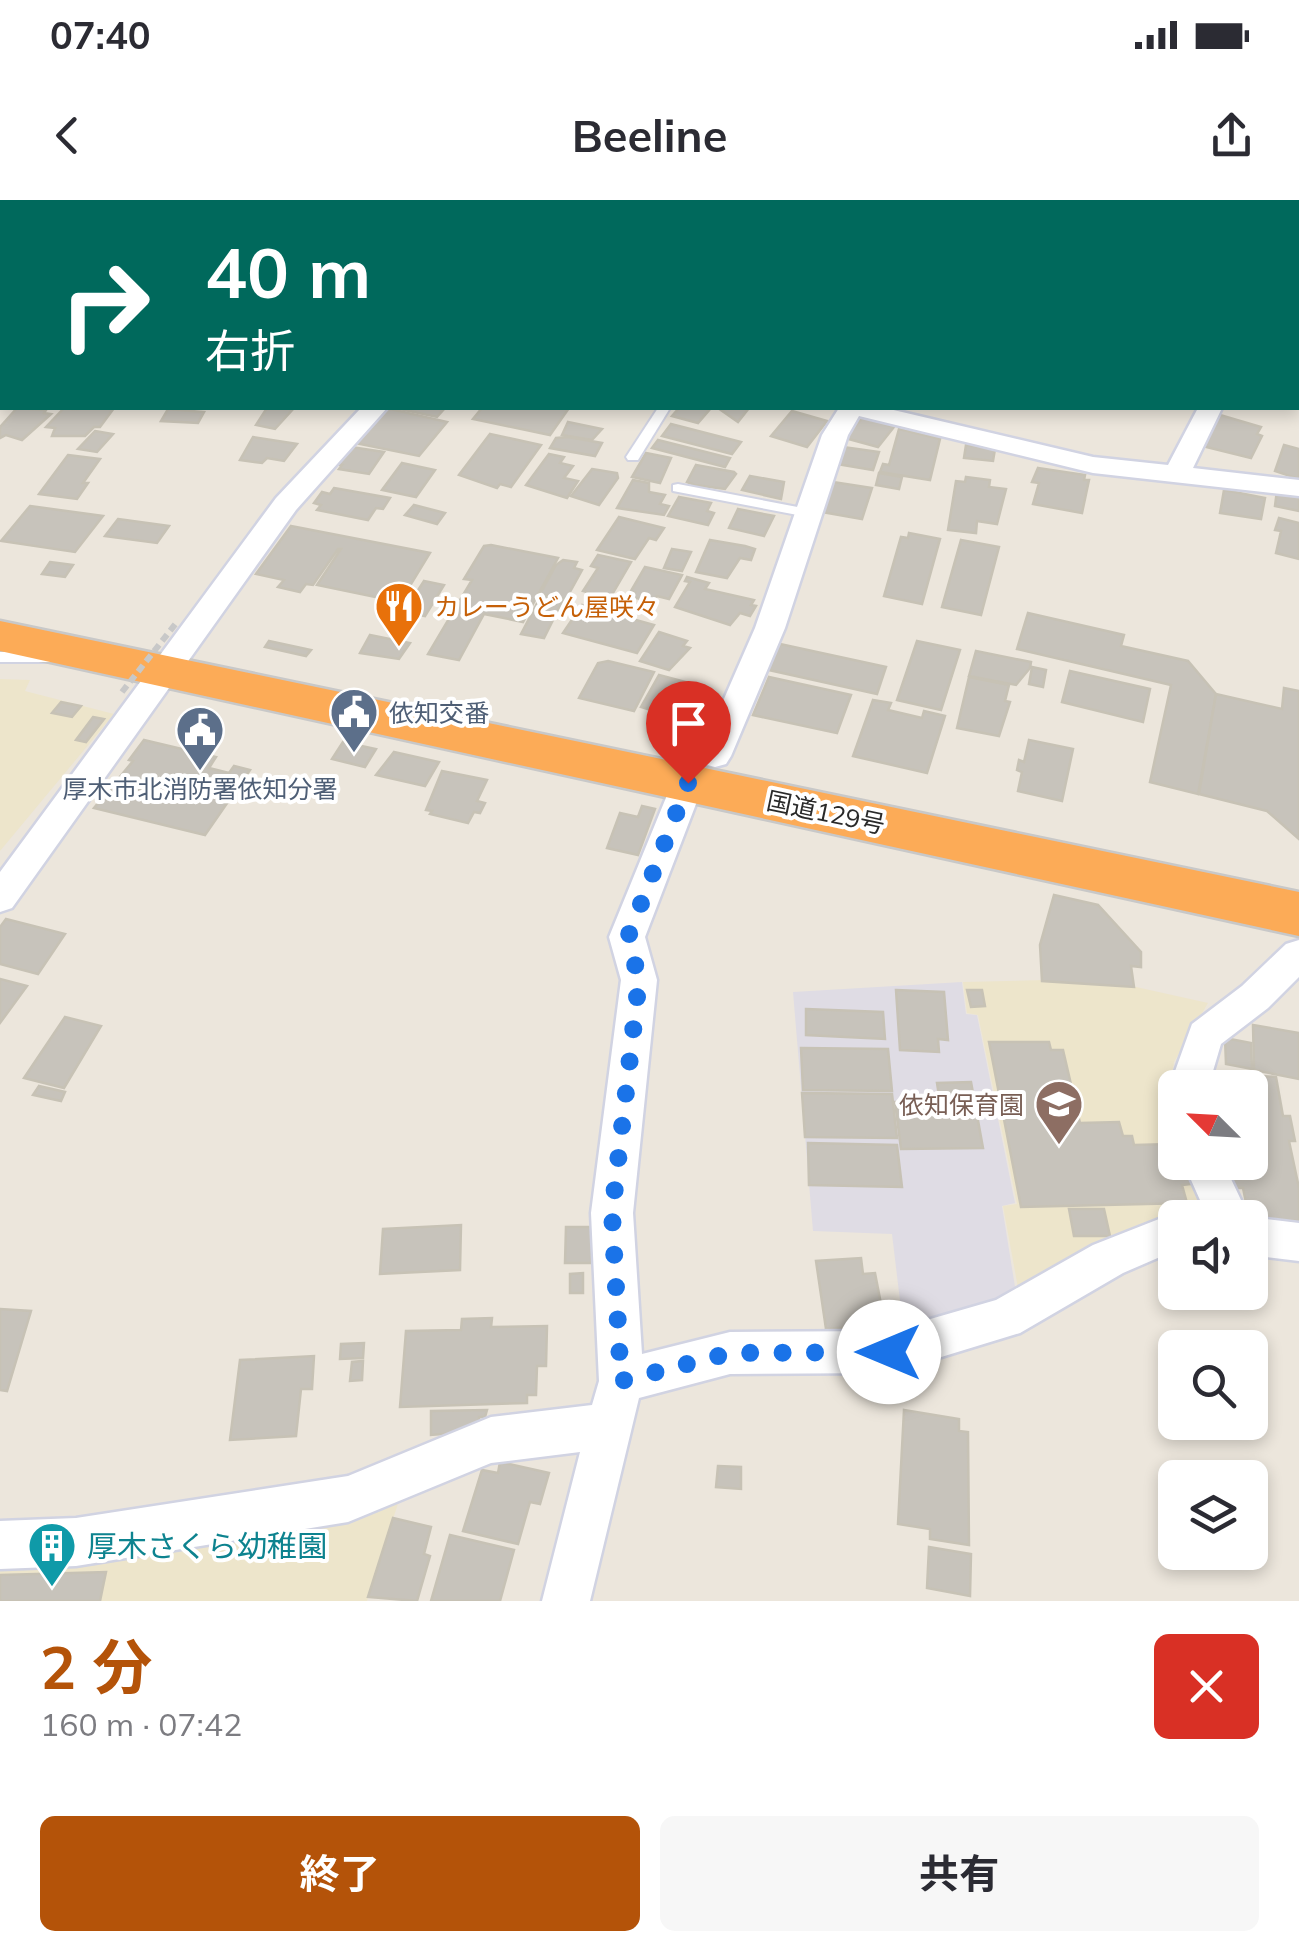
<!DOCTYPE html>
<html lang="ja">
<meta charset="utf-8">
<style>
body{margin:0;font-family:Mulish,"Noto Sans JP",sans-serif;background:#f7f7f7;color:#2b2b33;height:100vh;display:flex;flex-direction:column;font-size:38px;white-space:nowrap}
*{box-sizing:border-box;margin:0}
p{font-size:32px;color:#7c7c81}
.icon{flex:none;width:55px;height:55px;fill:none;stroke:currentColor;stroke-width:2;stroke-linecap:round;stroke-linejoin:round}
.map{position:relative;height:1401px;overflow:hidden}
.sheet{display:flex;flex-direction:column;background:#fff;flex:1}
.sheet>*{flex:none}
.guide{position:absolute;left:0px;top:0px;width:1300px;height:210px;box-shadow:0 5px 15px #0003;background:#00695c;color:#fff;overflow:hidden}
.needle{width:65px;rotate:294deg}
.tools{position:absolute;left:1158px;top:870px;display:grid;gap:20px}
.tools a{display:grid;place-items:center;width:110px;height:110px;border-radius:15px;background:#fff;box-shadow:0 5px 15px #0003;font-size:50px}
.pin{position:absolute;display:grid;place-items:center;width:85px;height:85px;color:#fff;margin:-102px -42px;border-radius:50% 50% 50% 0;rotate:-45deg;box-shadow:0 0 10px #0007}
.pin .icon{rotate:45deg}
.me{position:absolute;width:110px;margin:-55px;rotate:270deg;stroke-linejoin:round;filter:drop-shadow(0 0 8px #0008)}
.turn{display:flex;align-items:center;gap:35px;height:210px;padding:0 40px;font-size:45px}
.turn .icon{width:130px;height:130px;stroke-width:2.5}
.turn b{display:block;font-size:70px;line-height:85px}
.round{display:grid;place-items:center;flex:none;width:105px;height:105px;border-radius:15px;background:#f7f7f7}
.summary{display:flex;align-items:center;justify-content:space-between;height:170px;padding:0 40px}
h1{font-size:60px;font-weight:700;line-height:75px;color:#b45309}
.button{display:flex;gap:20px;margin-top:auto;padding:20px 40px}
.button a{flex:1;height:115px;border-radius:15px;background:#b45309;color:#fff;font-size:40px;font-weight:700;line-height:115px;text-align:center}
.button a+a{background:#f7f7f7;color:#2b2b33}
.status{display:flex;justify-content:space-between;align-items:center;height:70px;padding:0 50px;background:#fff;direction:ltr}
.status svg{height:28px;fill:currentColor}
header{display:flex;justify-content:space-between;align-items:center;height:130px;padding:0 40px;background:#fff;font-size:45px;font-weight:700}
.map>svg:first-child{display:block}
</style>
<div class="status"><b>07:40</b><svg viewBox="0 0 49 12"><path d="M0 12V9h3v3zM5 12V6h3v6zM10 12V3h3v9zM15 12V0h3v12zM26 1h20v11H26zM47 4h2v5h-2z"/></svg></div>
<header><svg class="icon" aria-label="back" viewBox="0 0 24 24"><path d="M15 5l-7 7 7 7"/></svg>Beeline<svg class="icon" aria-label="share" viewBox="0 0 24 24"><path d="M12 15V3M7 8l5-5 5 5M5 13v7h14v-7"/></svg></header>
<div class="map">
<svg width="1299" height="1401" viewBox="0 0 1299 1401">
<rect width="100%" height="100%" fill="#ece6dc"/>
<polygon fill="#dfdce4" points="962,782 966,814 977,815 1015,1003 1002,1006 1016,1093 904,1134 892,1034 813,1031 793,792"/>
<g fill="#ede5cb">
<polygon points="0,479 30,480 25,491 114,514 0,651"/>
<polygon points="1045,780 1136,787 1208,803 1174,862 1168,898 1175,917 1175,962 1192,963 1209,1007 1205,1017 1175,1018 1175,1027 1018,1088 1003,1006 1017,1004 978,815 967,813 963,782"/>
<polygon points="401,1294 367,1401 0,1401 0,1353"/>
</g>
<g fill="#c7c3bb" stroke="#c7c2b5" stroke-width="2.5">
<polygon points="17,208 46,210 44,213 51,214 22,240 6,235 0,238 0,227"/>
<polygon points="64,208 72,209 114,208 100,227 94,227 85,236 52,236 55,228 46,227"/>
<polygon points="263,208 294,208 275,229 256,225 267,208"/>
<polygon points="386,208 447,222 419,256 355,243"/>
<polygon points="395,208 445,208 437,217"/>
<polygon points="482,208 569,208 550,235 473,219"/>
<polygon points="679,208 711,208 698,223 672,216"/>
<polygon points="718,208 749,208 738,222"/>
<polygon points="168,209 204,212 198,223 161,221"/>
<polygon points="792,211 827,221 807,247 771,236"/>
<polygon points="1220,215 1261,227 1257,234 1262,236 1251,258 1202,246"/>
<polygon points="863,217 894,227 878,247 845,238"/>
<polygon points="568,222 602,229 592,240 562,235"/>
<polygon points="671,224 741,242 732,254 662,236"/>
<polygon points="899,229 940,239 930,280 880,272 883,264 889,265"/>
<polygon points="95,231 113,234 97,252 78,249"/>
<polygon points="490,234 541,245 511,287 500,284 497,288 459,275"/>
<polygon points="253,237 297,244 284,261 267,258 262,263 240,260"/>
<polygon points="568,237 602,243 595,256 550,248 556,238"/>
<polygon points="658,240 730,258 725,267 652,248"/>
<polygon points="966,245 995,249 993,261 964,258"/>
<polygon points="1284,245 1299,249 1299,279 1275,271"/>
<polygon points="351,247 384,252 369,274 339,269 342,265 334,264"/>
<polygon points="843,247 879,252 873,270 837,264"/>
<polygon points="646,253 671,258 660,283 632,277"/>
<polygon points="549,254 564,257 560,263 573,266 564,278 578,281 567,298 526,285"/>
<polygon points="68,255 100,259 83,283 88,283 77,299 39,294"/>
<polygon points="402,263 435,270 416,297 382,290"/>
<polygon points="696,265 734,272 736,274 725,289 695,285 687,282"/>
<polygon points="1038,268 1085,275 1084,280 1089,280 1082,313 1033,304 1039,283 1032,282"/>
<polygon points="592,269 617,273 618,278 599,305 571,296"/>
<polygon points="879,273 902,277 899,289 876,285"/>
<polygon points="750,276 784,282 781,299 742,290"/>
<polygon points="966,277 990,280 989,287 1006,289 997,324 977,321 976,333 948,330 956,281 965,282"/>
<polygon points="633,280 649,283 649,292 665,295 660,304 669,306 664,315 617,308"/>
<polygon points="833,282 872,288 862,319 822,312"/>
<polygon points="334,288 390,298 383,309 376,308 368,320 317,310 321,305 314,303 322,292 330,294"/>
<polygon points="1224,290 1265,298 1261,319 1220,313"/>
<polygon points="1277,290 1299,295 1299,311 1275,306"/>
<polygon points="679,297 711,303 707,311 714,313 708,325 668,316"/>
<polygon points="414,305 445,313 437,324 405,315"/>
<polygon points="30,306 103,316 75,352 1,341"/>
<polygon points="738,309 774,316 764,336 729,328"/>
<polygon points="619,317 664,328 656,340 649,338 635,359 597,350"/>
<polygon points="1279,318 1299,323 1299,359 1276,353 1281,331 1275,330"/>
<polygon points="118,319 169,326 157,343 105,336"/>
<polygon points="291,326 430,353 400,402 317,385 341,349 338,349 313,385 306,384 300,392 278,387 284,380 256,374"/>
<polygon points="909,333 940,339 922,404 884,396 901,337 908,338"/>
<polygon points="710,340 745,346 755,349 751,360 740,358 727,378 696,372"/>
<polygon points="961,340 999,347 981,415 942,407"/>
<polygon points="491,345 558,358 523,422 484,414 459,460 428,454 472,380 464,379 484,346"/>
<polygon points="672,349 691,352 682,371 664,368"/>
<polygon points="598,355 631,362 610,398 583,391 598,368 591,366"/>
<polygon points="563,360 577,362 574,368 582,370 566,399 540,394 556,365"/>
<polygon points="50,362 73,365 65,377 42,374"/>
<polygon points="645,367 682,375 669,399 657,396 653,402 632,397 635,392 631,391"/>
<polygon points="687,377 709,383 705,389 754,400 751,405 756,406 750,416 740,413 730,425 675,407 690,382 685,381"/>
<polygon points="424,381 444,385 425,416 404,412"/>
<polygon points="541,396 563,400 544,438 521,434"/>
<polygon points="582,405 654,425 637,453 563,433"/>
<polygon points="1028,413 1124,435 1121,446 1188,461 1216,494 1198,594 1150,582 1171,485 1017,449"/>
<polygon points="659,432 687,441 683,446 690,448 669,470 640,461"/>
<polygon points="370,435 410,443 399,459 360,453"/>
<polygon points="269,441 311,450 306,456 265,447"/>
<polygon points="917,441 960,450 941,510 897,500"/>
<polygon points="780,444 886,467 877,494 769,470"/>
<polygon points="976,451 1031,462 1030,468 1016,485 969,476"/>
<polygon points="608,461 654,472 634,511 579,498 598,463"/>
<polygon points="1032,467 1046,470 1043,487 1029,484"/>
<polygon points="1070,471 1150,489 1143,522 1062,502"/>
<polygon points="659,475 697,485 678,518 641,507"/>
<polygon points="769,477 851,495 837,533 753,515"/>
<polygon points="969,477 1009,485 1005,501 1010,502 999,536 957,528"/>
<polygon points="1284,488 1299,491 1299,639 1267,611 1199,594 1216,494 1282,509"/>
<polygon points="873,500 891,503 888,510 922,518 924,511 945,516 927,573 853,556"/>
<polygon points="61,502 81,506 72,517 52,513"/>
<polygon points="93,517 104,519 86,542 76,540"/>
<polygon points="144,540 216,557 209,568 229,573 234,566 250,570 205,635 94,608 133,561 129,560"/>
<polygon points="1029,540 1073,549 1062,601 1018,591 1022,572 1017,570 1019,560 1024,562"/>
<polygon points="343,542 376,549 365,567 332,559"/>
<polygon points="394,552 439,562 425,586 376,575"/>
<polygon points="442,571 487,580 477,601 485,603 480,613 474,612 468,623 430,614 432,611 426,610"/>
<polygon points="642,606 655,609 638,655 607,648 620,613 638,617"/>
<polygon points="1054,695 1098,705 1141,752 1141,767 1131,766 1134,787 1042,781 1040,745"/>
<polygon points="6,719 65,734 38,774 0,764 0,727"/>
<polygon points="0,779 27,786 0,823"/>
<polygon points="896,790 944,792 948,840 938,839 939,852 900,850"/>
<polygon points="967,790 982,790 985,806 971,807"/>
<polygon points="806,809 883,812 885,839 806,835"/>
<polygon points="65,817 101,826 64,888 24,878"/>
<polygon points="1253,825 1299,833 1299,879 1254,870"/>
<polygon points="1225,838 1251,843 1252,869 1226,864"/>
<polygon points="989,842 1049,842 1051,850 1063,850 1080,923 1119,922 1123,936 1132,936 1134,945 1171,944 1175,962 1184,962 1191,984 1182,985 1187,1003 1021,1007"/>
<polygon points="801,848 888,849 892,891 803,890"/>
<polygon points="1214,873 1276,877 1283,916 1290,916 1295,941 1289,941 1299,988 1299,1021 1249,1017 1243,988 1235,988 1231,962 1250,962 1250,888 1217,888"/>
<polygon points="971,882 983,948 901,949 895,902 940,902 937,883"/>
<polygon points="39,886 65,892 61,901 33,895"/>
<polygon points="802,893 892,894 897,938 805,937"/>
<polygon points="808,943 897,945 902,987 809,985"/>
<polygon points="1069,1009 1104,1009 1110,1036 1074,1036"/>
<polygon points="461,1025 460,1070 380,1074 383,1029"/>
<polygon points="566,1027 592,1027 591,1063 565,1063"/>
<polygon points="861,1058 863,1074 875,1073 881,1104 875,1104 879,1125 826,1129 816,1061"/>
<polygon points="583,1073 583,1093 570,1093 570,1074"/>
<polygon points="0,1109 31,1111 7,1191 0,1190"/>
<polygon points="492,1118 491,1127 547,1126 546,1166 537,1166 536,1195 527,1195 527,1203 400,1207 406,1131 461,1130 462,1119"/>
<polygon points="364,1143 363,1158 340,1159 341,1144"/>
<polygon points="314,1156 312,1189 301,1189 296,1236 230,1240 240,1160"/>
<polygon points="363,1161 362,1180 350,1181 352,1162"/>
<polygon points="487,1210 485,1217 479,1217 479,1224 455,1233 431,1235 431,1211"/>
<polygon points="904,1210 959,1219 959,1231 968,1232 969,1345 930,1339 930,1329 898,1324"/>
<polygon points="500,1262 549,1273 540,1304 530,1302 518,1344 463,1331 482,1270 498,1273"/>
<polygon points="718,1266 741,1267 741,1289 716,1287"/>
<polygon points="393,1318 431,1327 424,1354 430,1356 417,1401 368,1397"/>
<polygon points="450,1335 514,1350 500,1401 431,1401"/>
<polygon points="929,1347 971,1354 970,1396 927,1388"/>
<polygon points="106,1372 100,1401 0,1401 0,1375"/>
</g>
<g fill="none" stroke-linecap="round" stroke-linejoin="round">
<g stroke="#d1d3e2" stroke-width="4">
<g id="lane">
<polygon points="658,208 670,208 638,260 628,260 626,257"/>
<polygon points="678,284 808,309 815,313 808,317 673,291 673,285"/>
<polygon points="0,452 54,452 62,457 54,462 0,462"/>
</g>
</g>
<g stroke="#d1d3e2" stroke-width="5">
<g id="street">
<polygon points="1093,0 1125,0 1127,2 1095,2"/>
<polygon points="1299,24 1299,39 1298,40 1298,25"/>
<rect x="0" y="109" width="2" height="14"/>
<polygon points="361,208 387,208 296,310 12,708 0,712 0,672 276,298"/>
<polygon points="839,208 885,208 1093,257 1168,265 1198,208 1222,208 1193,268 1299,280 1299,296 1093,273 859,216 848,235 785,428 731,556 726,564 715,567 704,564 699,556 755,428 822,235"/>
<polygon points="688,571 700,575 704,583 645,737 657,780 633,1013 642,1154 730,1132 889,1131 996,1100 1093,1045 1159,1019 1175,1019 1175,1057 1160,1057 1123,1073 1020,1133 889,1173 730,1174 639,1198 590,1401 542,1401 580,1252 491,1263 348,1322 76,1366 0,1369 0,1321 76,1318 348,1276 491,1217 592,1205 599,1181 591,1013 621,780 609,737 672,583 676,575"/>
<polygon points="1299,740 1299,777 1268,808 1221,844 1208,888 1175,888 1174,900 1169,888 1192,824 1242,786 1286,744"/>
<polygon points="1183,962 1223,962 1249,1017 1299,1023 1299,1061 1250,1055 1250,1018 1208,1018"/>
</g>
</g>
<g stroke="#c8c8c8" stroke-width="5">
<polygon id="highway" points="0,421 1299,692 1299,736 0,451"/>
</g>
<use href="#lane" fill="#fff" fill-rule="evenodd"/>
<use href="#street" fill="#fff" fill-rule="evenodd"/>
<use href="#highway" fill="#fcab57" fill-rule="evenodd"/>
<polyline stroke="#c8c8c8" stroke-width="6" stroke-dasharray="8 5" stroke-linecap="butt" points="122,492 177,422"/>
</g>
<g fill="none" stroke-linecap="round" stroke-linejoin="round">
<polyline stroke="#1a73e8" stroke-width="18" stroke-dasharray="0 32.4" points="688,583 628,737 639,780 612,1013 621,1181 730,1153 889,1152"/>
</g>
<defs>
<g id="restaurant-pin" transform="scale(2.5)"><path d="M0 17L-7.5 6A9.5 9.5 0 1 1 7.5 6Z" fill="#e8710a" stroke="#fff"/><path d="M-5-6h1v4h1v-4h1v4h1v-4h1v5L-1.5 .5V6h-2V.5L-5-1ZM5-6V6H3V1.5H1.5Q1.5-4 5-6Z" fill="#fff"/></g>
<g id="civic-pin" transform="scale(2.5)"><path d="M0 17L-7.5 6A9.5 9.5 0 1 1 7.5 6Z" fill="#5c6f8a" stroke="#fff"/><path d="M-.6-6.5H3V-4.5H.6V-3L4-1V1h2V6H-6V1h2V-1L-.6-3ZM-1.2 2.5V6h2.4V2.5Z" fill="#fff"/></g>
<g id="school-pin" transform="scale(2.5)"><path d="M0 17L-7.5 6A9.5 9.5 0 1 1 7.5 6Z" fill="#8d6e63" stroke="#fff"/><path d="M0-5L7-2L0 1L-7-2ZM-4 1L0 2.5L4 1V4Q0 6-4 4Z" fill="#fff"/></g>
<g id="building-pin" transform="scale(2.5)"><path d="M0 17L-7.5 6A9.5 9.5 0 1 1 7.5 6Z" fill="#0f9aa8" stroke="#fff"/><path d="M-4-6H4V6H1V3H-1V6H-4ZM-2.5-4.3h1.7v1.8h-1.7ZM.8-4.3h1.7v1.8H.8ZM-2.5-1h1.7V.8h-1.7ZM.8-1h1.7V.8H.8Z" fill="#fff"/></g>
</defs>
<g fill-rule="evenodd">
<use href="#restaurant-pin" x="399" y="406"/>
<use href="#civic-pin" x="354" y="512"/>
<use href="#civic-pin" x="200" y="530"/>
<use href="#school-pin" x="1059" y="904"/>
<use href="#building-pin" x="52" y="1346"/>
</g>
<g text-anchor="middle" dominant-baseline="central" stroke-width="8" stroke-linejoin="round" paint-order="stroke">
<g font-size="25" fill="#c56008" stroke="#fff" text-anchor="start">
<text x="434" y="406">カレーうどん屋咲々</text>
</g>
<g font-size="25" fill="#4e5e75" stroke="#fff" text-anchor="start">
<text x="389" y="512">依知交番</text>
<text x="200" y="588" text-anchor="middle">厚木市北消防署依知分署</text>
</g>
<g font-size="25" fill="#2a2a2a" stroke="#fff">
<text transform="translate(826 612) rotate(12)">国道129号</text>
</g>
<g font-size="25" fill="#785e54" stroke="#fff" text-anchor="end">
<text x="1024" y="904">依知保育園</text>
</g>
<g font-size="30" fill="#0d838f" stroke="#fff" text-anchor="start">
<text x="87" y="1346">厚木さくら幼稚園</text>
</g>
</g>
</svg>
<div class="tools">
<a><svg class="needle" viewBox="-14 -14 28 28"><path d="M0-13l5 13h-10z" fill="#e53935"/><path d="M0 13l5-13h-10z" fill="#7c7c81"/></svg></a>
<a><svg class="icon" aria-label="sound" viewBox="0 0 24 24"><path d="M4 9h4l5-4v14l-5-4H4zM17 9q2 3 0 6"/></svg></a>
<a><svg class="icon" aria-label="search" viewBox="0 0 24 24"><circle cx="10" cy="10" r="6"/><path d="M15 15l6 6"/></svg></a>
<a><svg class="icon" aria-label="layers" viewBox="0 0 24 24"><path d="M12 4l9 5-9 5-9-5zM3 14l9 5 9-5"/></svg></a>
</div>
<div class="pin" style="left:688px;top:583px;background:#d93025"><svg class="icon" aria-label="arrive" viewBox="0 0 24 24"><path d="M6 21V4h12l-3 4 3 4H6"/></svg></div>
<svg class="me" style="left:889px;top:1152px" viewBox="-20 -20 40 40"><circle r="19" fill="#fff"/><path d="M0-13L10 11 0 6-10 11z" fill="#1a73e8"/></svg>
<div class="guide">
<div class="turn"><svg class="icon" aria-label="right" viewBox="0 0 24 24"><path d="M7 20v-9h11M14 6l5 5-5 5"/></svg><div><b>40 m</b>右折</div></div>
</div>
</div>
<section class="sheet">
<div class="summary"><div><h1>2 分</h1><p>160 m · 07:42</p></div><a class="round" style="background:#d93025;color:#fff"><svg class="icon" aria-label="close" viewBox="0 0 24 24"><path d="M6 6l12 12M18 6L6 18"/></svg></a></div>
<div class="button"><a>終了</a><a>共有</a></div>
</section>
